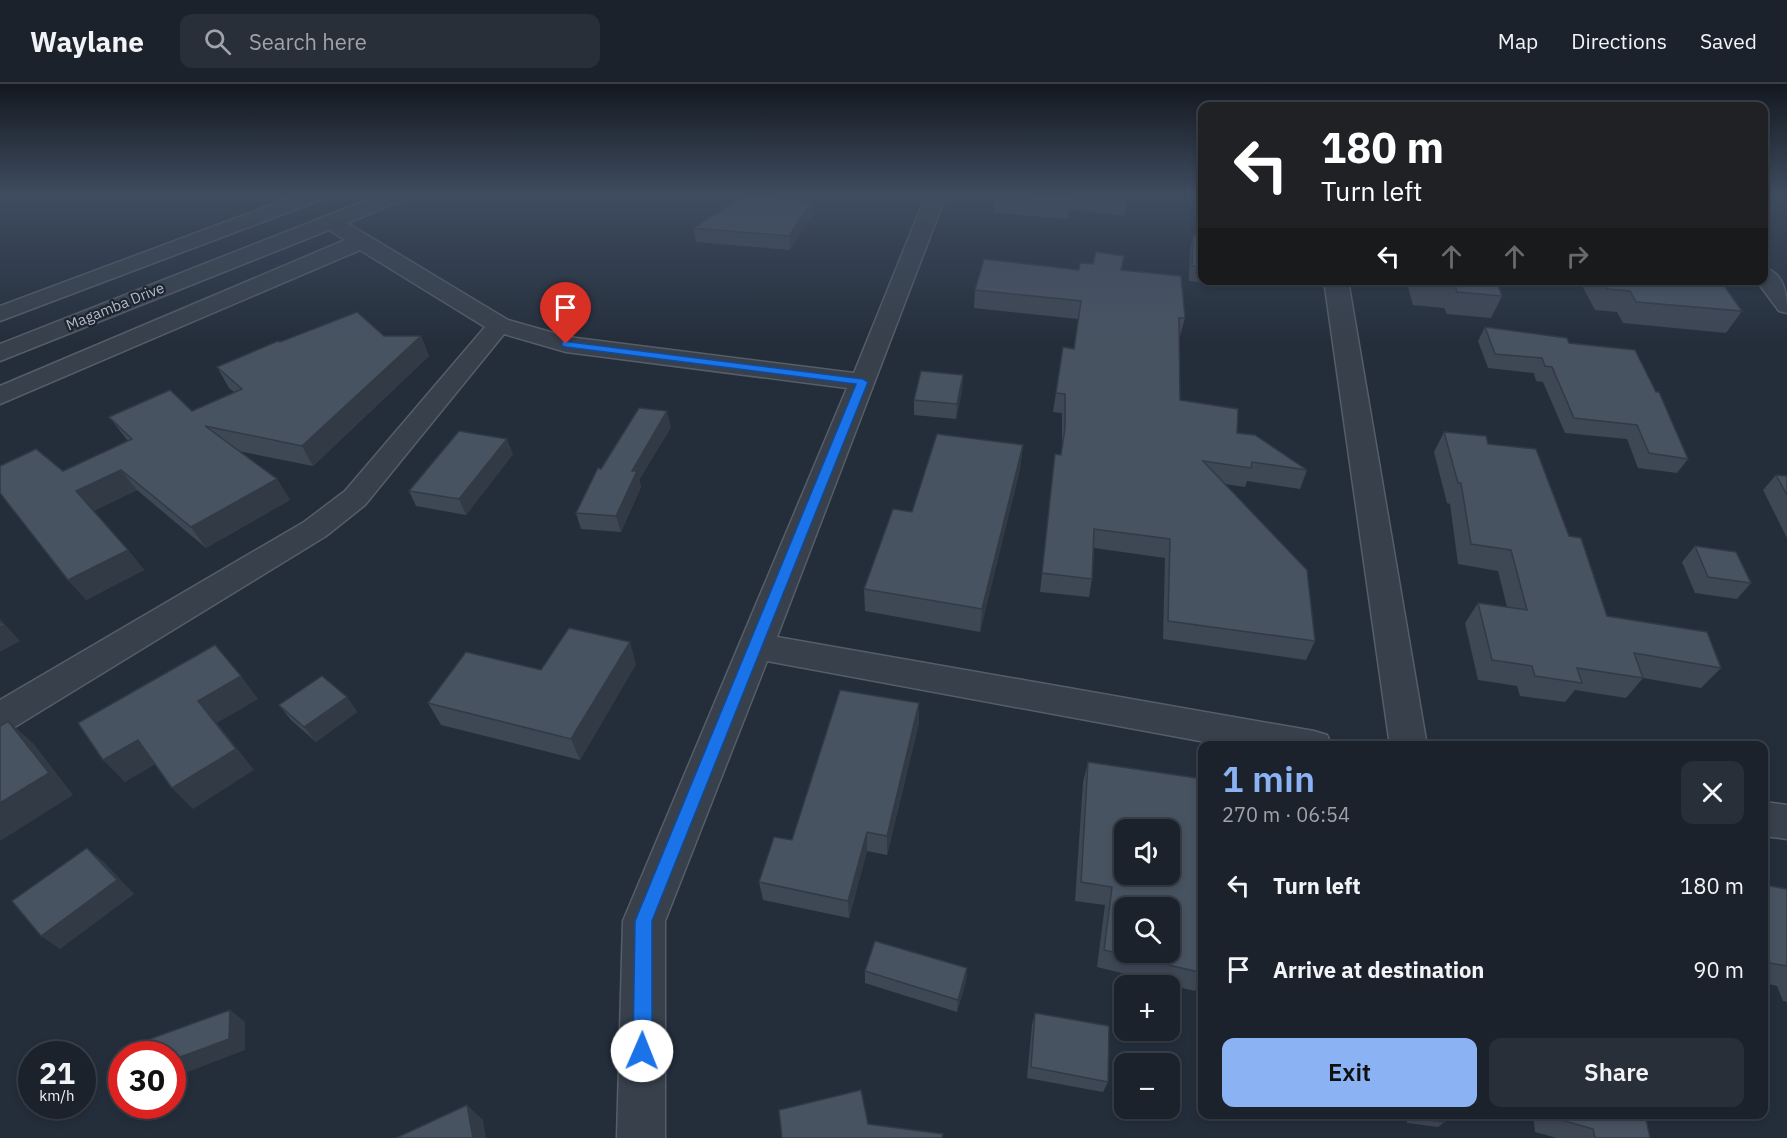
<!DOCTYPE html>
<meta charset="utf-8">
<style>
body{margin:0;font-family:"IBM Plex Sans",sans-serif;background:#282f38;color:#f1f3f6;height:100vh;display:flex;flex-direction:column;font-size:22px;white-space:nowrap}
*{box-sizing:border-box;margin:0}
p{font-size:20px;color:#a0a4a9}
.icon{flex:none;width:33px;height:33px;fill:none;stroke:currentColor;stroke-width:2;stroke-linecap:round;stroke-linejoin:round}
.map{position:relative;flex:1;overflow:hidden}
.panel{position:absolute;left:1198px;top:657px;width:570px;height:378px;display:flex;flex-direction:column;background:#1b222c;border-radius:12px;box-shadow:0 3px 9px #0003,0 0 0 2px #393f48}
.panel>*{flex:none}
.hud{position:absolute;left:1198px;top:18px;width:570px;height:183px;border-radius:12px;box-shadow:0 3px 9px #0003,0 0 0 2px #393f48;background:#202124;color:#fff;overflow:hidden}
.buttons{position:absolute;left:1114px;top:735px;display:grid;gap:12px}
.buttons a{display:grid;place-items:center;width:66px;height:66px;border-radius:12px;background:#1b222c;box-shadow:0 3px 9px #0003,0 0 0 2px #393f48;font-size:30px}
.speed{position:absolute;left:18px;top:957px;display:flex;gap:12px;font-size:30px;font-weight:700;text-align:center}
.speed>*{display:grid;place-content:center;width:78px;height:78px;border-radius:50%;background:#1b222c;box-shadow:0 3px 9px #0003,0 0 0 2px #393f48;line-height:1}
.speed small{font-size:15px;font-weight:400}
.speed .limit{border:9px solid #d22;background:#fff;color:#111}
.pin{position:absolute;display:grid;place-items:center;width:51px;height:51px;color:#fff;margin:-62px -26px;border-radius:50% 50% 50% 0;rotate:-45deg;box-shadow:0 0 6px #0007}
.pin .icon{rotate:45deg}
.me{position:absolute;width:66px;margin:-33px;rotate:1deg;stroke-linejoin:round;filter:drop-shadow(0 0 4px #0008)}
.turn{display:flex;align-items:center;gap:21px;height:126px;padding:0 24px;font-size:27px}
.turn .icon{width:78px;height:78px;stroke-width:2.5}
.turn b{display:block;font-size:42px;line-height:51px}
.lanes{display:flex;align-items:center;height:57px;padding:0 24px;background:#0003;justify-content:center;gap:30px;direction:ltr}
.lanes .off{opacity:.35}
.round{display:grid;place-items:center;flex:none;width:63px;height:63px;border-radius:12px;background:#282f38}
.head{display:flex;align-items:center;justify-content:space-between;height:102px;padding:0 24px}
h1{font-size:36px;font-weight:600;line-height:45px;color:#8bb3f4}
.primary-button{display:flex;gap:12px;margin-top:auto;padding:12px 24px}
.primary-button a{flex:1;height:69px;border-radius:12px;background:#8bb3f4;color:#111;font-size:24px;font-weight:600;line-height:69px;text-align:center}
.primary-button a+a{background:#282f38;color:#f1f3f6}
ul{padding:0;list-style:none}
li{display:flex;align-items:center;gap:18px;height:84px;padding:0 24px}
li div{flex:1}
li b{display:block;font-size:22px}
li em{font-style:normal}
header{display:flex;align-items:center;gap:36px;box-sizing:border-box;height:84px;padding:0 30px;background:#1b222c;border-bottom:2px solid #393f48}
header strong{font-size:28px}
nav{display:flex;gap:33px;margin-inline-start:auto;font-size:21px}
.search{width:420px;height:54px;background:#282f38;display:flex;align-items:center;gap:15px;box-sizing:border-box;padding:0 21px;border-radius:12px;color:#a0a4a9;font-size:22px}
.map>svg:first-child{display:block}
</style>
<header>
<strong>Waylane</strong>
<div class="search"><svg class="icon" aria-label="search" viewBox="0 0 24 24"><circle cx="10" cy="10" r="6"/><path d="M15 15l6 6"/></svg>Search here</div>
<nav><a>Map</a><a>Directions</a><a>Saved</a></nav>
</header>
<div class="map">
<svg width="1787" height="1054" viewBox="0 0 1787 1054">
<rect width="100%" height="100%" fill="#242e3b"/>
<g fill="none" stroke-linecap="round" stroke-linejoin="round">
<g stroke="#565d69" stroke-width="3">
<g id="minor">
<polygon points="298,111 326,111 323,115 0,237 0,222"/>
<polygon points="380,111 408,111 405,115 347,139 508,236 568,253 854,289 926,111 946,111 777,553 1314,647 1327,651 1332,662 1227,662 767,577 665,837 665,1054 617,1054 623,837 847,304 566,268 504,250 365,421 326,452 13,644 0,649 0,616 304,438 345,407 485,243 360,166 0,320 0,302 345,156 329,146 0,277 0,260"/>
<path d="M 1764,184 C 1785,189 1787,211 1787,229 L 1779,227 L 1756,196 L 1764,196 Z"/>
<polygon points="1324,196 1348,196 1427,662 1390,662"/>
<polygon points="1764,718 1787,721 1787,755 1764,752"/>
</g>
</g>
<use href="#minor" fill="#37404b" fill-rule="evenodd"/>
</g>
<g fill="#3e4754">
<polygon points="996,111 1128,111 1124,132 1069,125 1068,135 994,129"/>
<polygon points="812,132 790,166 696,158 693,144"/>
<polygon points="1193,151 1203,152 1203,196 1248,196 1246,203 1189,197 1190,166"/>
<polygon points="1080,179 1122,186 1185,234 1180,252 1180,316 1237,349 1307,386 1300,405 1247,397 1245,403 1225,400 1315,557 1306,576 1163,555 1165,474 1094,464 1092,495 1089,513 1040,508 1055,370 1061,371 1062,362 1062,329 1053,328 1063,263 1074,264 1078,235 974,224 975,206 1079,185"/>
<polygon points="1406,196 1496,196 1502,212 1491,234 1447,230 1444,224 1413,221"/>
<polygon points="1579,196 1720,196 1742,227 1726,249 1623,239 1617,228 1595,226"/>
<polygon points="1485,243 1569,259 1688,375 1677,389 1638,384 1627,355 1565,349 1543,298 1536,297 1534,289 1488,284 1478,257"/>
<polygon points="384,252 421,252 429,272 313,382 238,367 277,395 290,416 206,464 137,406 93,427 128,466 144,486 86,516 63,387 128,357 109,333 192,327 234,308 229,304 217,283 280,258"/>
<polygon points="963,291 962,307 956,335 914,331 914,316"/>
<polygon points="671,343 639,396 641,403 621,448 581,445 576,429 601,385"/>
<polygon points="1444,348 1488,360 1569,452 1607,532 1721,584 1701,604 1643,594 1626,614 1575,606 1565,618 1520,612 1517,602 1478,596 1465,539 1478,519 1507,523 1498,487 1458,480 1450,420 1447,419 1434,368"/>
<polygon points="1023,361 1020,385 980,548 865,527 864,505 912,428"/>
<polygon points="513,370 466,431 416,422 409,407"/>
<polygon points="1776,391 1787,392 1787,454 1763,406"/>
<polygon points="1695,462 1751,499 1737,515 1695,509 1682,478"/>
<polygon points="636,580 580,676 441,641 428,619 541,586"/>
<polygon points="347,613 357,628 316,658 291,636 279,621"/>
<polygon points="919,619 919,639 887,771 867,767 849,834 763,816 759,798 792,756"/>
<polygon points="1088,678 1203,889 1203,894 1195,907 1097,883 1105,821 1075,817 1083,698"/>
<polygon points="1764,800 1765,801 1787,805 1787,918 1783,917 1777,902 1764,899"/>
<polygon points="967,884 966,897 957,928 865,899 865,887"/>
<polygon points="1035,929 1108,998 1103,1008 1027,994 1032,941"/>
<polygon points="1406,1030 1443,1030 1445,1038 1438,1043 1407,1039"/>
<polygon points="1533,1030 1645,1030 1650,1054 1557,1054 1535,1048"/>
<polygon points="1669,1030 1706,1030 1696,1036"/>
</g>
<g fill="#323a45">
<polygon points="811,118 812,132 790,166 789,152"/>
<polygon points="421,252 429,272 313,382 302,362"/>
<polygon points="963,291 962,307 956,335 957,320"/>
<polygon points="667,327 671,343 639,396 641,403 621,448 616,432 632,387"/>
<polygon points="507,355 513,370 466,431 459,415"/>
<polygon points="1023,361 1020,385 980,548 982,525"/>
<polygon points="121,386 137,406 92,428 76,407"/>
<polygon points="277,395 290,416 206,464 191,443"/>
<polygon points="128,466 144,486 86,516 68,496"/>
<polygon points="0,535 20,557 0,568"/>
<polygon points="630,558 636,580 580,676 571,655"/>
<polygon points="241,592 258,615 217,639 254,686 193,725 172,704 198,617"/>
<polygon points="347,613 357,628 316,658 304,643"/>
<polygon points="919,619 919,639 887,771 887,752"/>
<polygon points="8,637 33,659 73,711 0,757 0,719"/>
<polygon points="138,656 159,678 125,698 103,676"/>
<polygon points="867,748 867,767 849,834 848,817"/>
<polygon points="87,764 104,778 134,810 60,865 41,852"/>
<polygon points="967,884 966,897 957,928 958,916"/>
<polygon points="230,926 245,938 245,966 172,994 172,976"/>
<polygon points="467,1021 483,1036 486,1054 473,1054"/>
</g>
<g fill="#485362" stroke="#323a45" stroke-width="1.5" fill-rule="evenodd">
<polygon points="746,111 759,111 811,118 789,152 693,144"/>
<polygon points="996,111 1071,111 1070,119 996,113"/>
<polygon points="1087,111 1128,111 1127,116"/>
<polygon points="1193,151 1203,152 1203,183 1192,182"/>
<polygon points="1096,168 1124,172 1121,186 1181,192 1185,234 1179,234 1180,316 1238,325 1237,349 1255,351 1307,386 1252,378 1251,384 1203,377 1307,486 1315,557 1168,537 1170,455 1094,445 1092,495 1042,489 1055,370 1061,371 1065,344 1065,310 1056,309 1063,263 1074,265 1081,217 975,206 984,175 1079,186 1080,179 1093,180"/>
<polygon points="1422,196 1496,196 1502,212 1457,208 1455,201 1423,199"/>
<polygon points="1603,196 1720,196 1742,227 1636,218 1630,207 1607,205"/>
<polygon points="357,228 384,252 421,252 302,362 205,342 277,395 191,443 121,386 76,407 128,466 68,496 0,409 0,382 36,365 63,387 132,355 109,333 170,306 192,327 242,305 217,283 278,257 280,258"/>
<polygon points="1485,243 1567,254 1569,259 1635,266 1656,308 1659,308 1688,375 1649,369 1637,341 1574,334 1552,283 1545,282 1542,274 1495,270"/>
<polygon points="921,287 963,291 957,320 914,316"/>
<polygon points="639,324 667,327 632,387 637,387 616,432 576,429 598,384 601,385"/>
<polygon points="459,347 507,355 459,415 409,407"/>
<polygon points="1444,348 1486,352 1488,360 1536,365 1569,452 1581,454 1607,532 1707,548 1721,584 1634,569 1643,594 1577,584 1582,599 1535,592 1532,582 1492,576 1478,519 1527,526 1511,466 1471,460 1461,399 1458,399"/>
<polygon points="937,350 1023,361 982,525 864,505 893,425 912,428"/>
<polygon points="1776,391 1787,392 1787,411"/>
<polygon points="1695,462 1736,468 1751,499 1708,493"/>
<polygon points="0,537 4,541 0,543"/>
<polygon points="569,544 630,558 571,655 428,619 466,568 541,586"/>
<polygon points="215,561 241,592 198,617 236,665 172,704 138,656 103,676 78,639"/>
<polygon points="322,592 347,613 304,643 279,621"/>
<polygon points="840,606 919,619 887,752 867,748 848,817 759,798 774,753 792,756"/>
<polygon points="8,637 49,689 0,719 0,642"/>
<path d="M 1088,678 L 1203,695 L 1203,889 L 1104,866 L 1112,803 L 1081,798 ZM 1125,746 L 1170,746 L 1170,790 L 1125,790 ZM 1125,824 L 1170,824 L 1170,868 L 1125,868 Z"/>
<polygon points="87,764 117,796 41,852 12,817"/>
<polygon points="1764,800 1765,801 1787,805 1787,882 1764,878"/>
<polygon points="875,857 967,884 958,916 865,887"/>
<polygon points="230,926 229,955 172,976 172,970 149,970 150,955"/>
<polygon points="1035,929 1109,942 1108,998 1031,983"/>
<polygon points="861,1006 868,1040 943,1050 942,1054 782,1054 779,1026"/>
<polygon points="467,1021 473,1054 396,1054"/>
<polygon points="1413,1030 1443,1030 1445,1038 1414,1034"/>
<polygon points="1557,1030 1645,1030 1650,1054 1595,1054 1593,1045 1558,1035"/>
</g>
<linearGradient id="sky" x2="0" y2="1"><stop stop-color="#141920"/><stop offset="0.43" stop-color="#3f4c60"/><stop offset="1" stop-color="#3f4c60" stop-opacity="0"/></linearGradient>
<rect width="1787" height="258" fill="url(#sky)"/>
<polygon fill="#1a73e8" stroke="#114b97" stroke-width="1.5" points="562,257 863,295 868,298 652,837 652,967 649,974 642,977 635,974 633,967 635,837 856,300 566,263 562,262"/>
<g text-anchor="middle" dominant-baseline="central" stroke-width="4.5" stroke-linejoin="round" paint-order="stroke">
<g font-size="15" fill="#b3bac7" stroke="#1d2530">
<text transform="translate(115 222) rotate(-22)">Magamba Drive</text>
</g>
</g>
</svg>
<div class="buttons">
<a><svg class="icon" aria-label="sound" viewBox="0 0 24 24"><path d="M4 9h4l5-4v14l-5-4H4zM17 9q2 3 0 6"/></svg></a>
<a><svg class="icon" aria-label="search" viewBox="0 0 24 24"><circle cx="10" cy="10" r="6"/><path d="M15 15l6 6"/></svg></a>
<a>+</a>
<a>−</a>
</div>
<div class="speed"><div>21<small>km/h</small></div><div class="limit">30</div></div>
<div class="pin" style="left:566px;top:260px;background:#d93025"><svg class="icon" aria-label="arrive" viewBox="0 0 24 24"><path d="M6 21V4h12l-3 4 3 4H6"/></svg></div>
<svg class="me" style="left:642px;top:967px" viewBox="-20 -20 40 40"><circle r="19" fill="#fff"/><path d="M0-13L10 11 0 6-10 11z" fill="#1a73e8"/></svg>
<div class="hud">
<div class="turn"><svg class="icon" aria-label="left" viewBox="0 0 24 24"><path d="M17 20v-9H6M10 6l-5 5 5 5"/></svg><div><b>180 m</b>Turn left</div></div>
<div class="lanes"><svg class="icon" aria-label="left" viewBox="0 0 24 24"><path d="M17 20v-9H6M10 6l-5 5 5 5"/></svg><svg class="icon off" aria-label="ahead" viewBox="0 0 24 24"><path d="M12 20V5M6 11l6-6 6 6"/></svg><svg class="icon off" aria-label="ahead" viewBox="0 0 24 24"><path d="M12 20V5M6 11l6-6 6 6"/></svg><svg class="icon off" aria-label="right" viewBox="0 0 24 24"><path d="M7 20v-9h11M14 6l5 5-5 5"/></svg></div>
</div>
<section class="panel">
<div class="head"><div><h1>1 min</h1><p>270 m · 06:54</p></div><a class="round"><svg class="icon" aria-label="close" viewBox="0 0 24 24"><path d="M6 6l12 12M18 6L6 18"/></svg></a></div>
<ul>
<li><svg class="icon" aria-label="left" viewBox="0 0 24 24"><path d="M17 20v-9H6M10 6l-5 5 5 5"/></svg><div><b>Turn left</b></div><em>180 m</em></li>
<li><svg class="icon" aria-label="arrive" viewBox="0 0 24 24"><path d="M6 21V4h12l-3 4 3 4H6"/></svg><div><b>Arrive at destination</b></div><em>90 m</em></li>
</ul>
<div class="primary-button"><a>Exit</a><a>Share</a></div>
</section>
</div>
